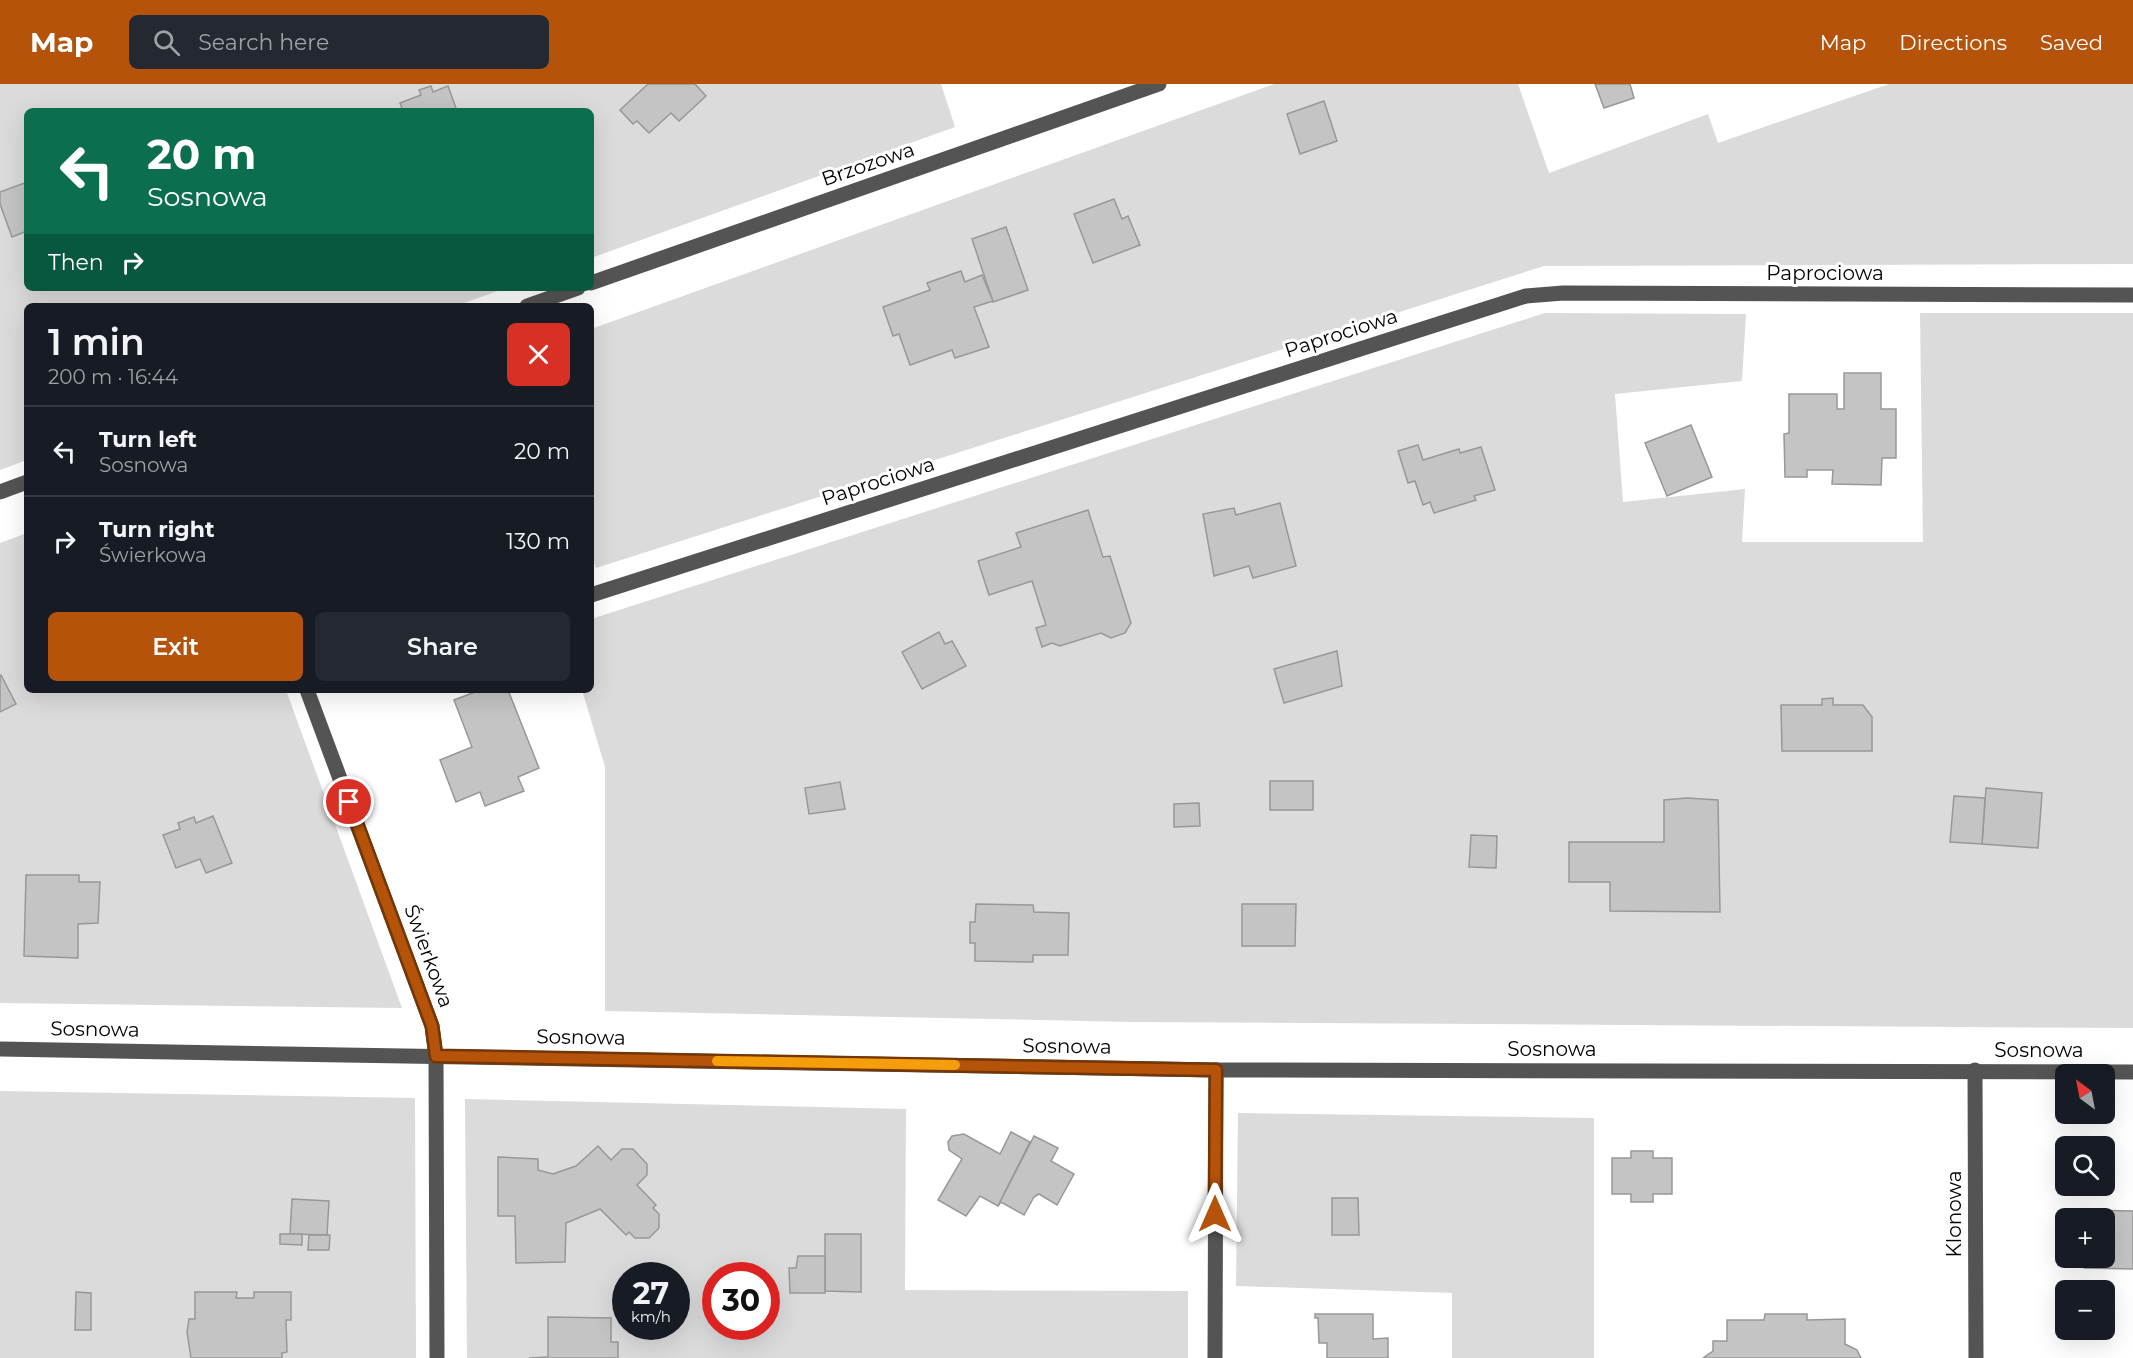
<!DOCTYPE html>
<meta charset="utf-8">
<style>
body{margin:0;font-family:Montserrat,sans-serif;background:#242831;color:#f1f3f6;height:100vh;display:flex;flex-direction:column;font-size:22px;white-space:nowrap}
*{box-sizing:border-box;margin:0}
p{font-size:20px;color:#9ea1a6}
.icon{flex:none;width:33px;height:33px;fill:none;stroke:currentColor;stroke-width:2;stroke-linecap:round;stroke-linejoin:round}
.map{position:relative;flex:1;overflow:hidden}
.sheet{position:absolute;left:24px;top:219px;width:570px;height:390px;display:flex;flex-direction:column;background:#171b24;border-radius:9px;box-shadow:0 6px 24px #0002}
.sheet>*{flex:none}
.banner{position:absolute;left:24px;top:24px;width:570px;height:183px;border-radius:9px;box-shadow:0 6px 24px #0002;background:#0b6e4f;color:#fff;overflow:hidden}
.needle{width:39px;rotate:328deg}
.controls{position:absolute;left:2055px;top:980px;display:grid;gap:12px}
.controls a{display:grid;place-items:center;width:60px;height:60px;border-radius:9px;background:#171b24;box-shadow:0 6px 24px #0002;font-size:30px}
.speed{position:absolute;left:612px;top:1178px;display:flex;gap:12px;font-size:30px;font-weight:700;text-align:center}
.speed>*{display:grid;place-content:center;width:78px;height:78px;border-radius:50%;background:#171b24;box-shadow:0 6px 24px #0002;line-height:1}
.speed small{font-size:15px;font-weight:400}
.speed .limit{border:9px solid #d22;background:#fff;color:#111}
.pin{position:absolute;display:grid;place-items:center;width:51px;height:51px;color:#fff;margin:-26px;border:3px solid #fff;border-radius:50%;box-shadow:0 2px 6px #0007}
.me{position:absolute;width:66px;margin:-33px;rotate:0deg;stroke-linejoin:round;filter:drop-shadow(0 0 4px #0008)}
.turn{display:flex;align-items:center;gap:21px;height:126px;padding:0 24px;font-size:27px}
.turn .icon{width:78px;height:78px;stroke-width:2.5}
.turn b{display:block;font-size:42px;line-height:51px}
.then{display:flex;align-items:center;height:57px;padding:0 24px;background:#0003;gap:12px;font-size:22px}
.round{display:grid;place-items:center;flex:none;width:63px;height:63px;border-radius:9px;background:#242831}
.summary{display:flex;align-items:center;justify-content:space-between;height:102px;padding:0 24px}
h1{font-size:36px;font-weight:600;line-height:45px}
.primary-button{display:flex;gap:12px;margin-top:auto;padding:12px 24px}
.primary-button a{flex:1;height:69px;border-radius:9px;background:#b45309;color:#fff;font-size:24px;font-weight:600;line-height:69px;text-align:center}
.primary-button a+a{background:#242831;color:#f1f3f6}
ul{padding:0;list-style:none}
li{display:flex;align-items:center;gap:18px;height:90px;padding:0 24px;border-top:2px solid #363941}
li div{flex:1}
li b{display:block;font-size:22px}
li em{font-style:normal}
header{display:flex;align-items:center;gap:36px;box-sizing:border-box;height:84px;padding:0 30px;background:#b45309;color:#fff}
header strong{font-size:28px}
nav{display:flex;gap:33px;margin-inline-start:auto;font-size:21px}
.search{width:420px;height:54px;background:#242831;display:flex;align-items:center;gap:15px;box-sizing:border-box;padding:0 21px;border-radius:9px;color:#9ea1a6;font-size:22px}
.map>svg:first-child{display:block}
</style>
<header>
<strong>Map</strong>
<div class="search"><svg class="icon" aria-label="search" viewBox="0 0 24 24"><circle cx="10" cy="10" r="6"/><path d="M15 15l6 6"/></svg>Search here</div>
<nav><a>Map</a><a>Directions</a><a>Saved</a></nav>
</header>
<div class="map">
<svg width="2133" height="1274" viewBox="0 0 2133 1274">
<rect width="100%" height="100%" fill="#fff"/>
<g fill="#dbdbdb" fill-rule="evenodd">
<polygon points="0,0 941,0 955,43 591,174 591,27 27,27 27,204 506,204 456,222 27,222 27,376 0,386"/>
<polygon points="1274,0 1518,0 1549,89 1708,30 1718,59 1889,0 2133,0 2133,180 1544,182 596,484 591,470 591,245"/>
<polygon points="1545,229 1746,230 1742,297 1615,310 1623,418 1745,405 1742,458 1923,458 1920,229 2133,229 2133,944 1132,938 605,927 605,683 582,606 591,606 591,535"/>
<polygon points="27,449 27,606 286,606 402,924 0,919 0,459"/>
<polygon points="0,1007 415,1014 416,1274 0,1274"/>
<path d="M 465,1015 L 906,1025 L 905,1206 L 1188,1207 L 1188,1274 L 467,1274 ZM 626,1191 L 676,1191 L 676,1242 L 626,1242 ZM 716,1191 L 766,1191 L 766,1242 L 716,1242 Z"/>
<polygon points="1238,1029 1594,1034 1594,1274 1452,1274 1452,1209 1236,1202"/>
</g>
<g fill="#c4c4c4" stroke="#989898" stroke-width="1.5" fill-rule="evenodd">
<polygon points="648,0 695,0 706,12 679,37 671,29 649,49 637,37 633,40 620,26"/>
<polygon points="1595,0 1630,0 1634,14 1604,24"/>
<polygon points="431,2 433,8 448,2 457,27 403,27 400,19 421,11 419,6"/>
<polygon points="1324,17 1337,57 1300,70 1287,30"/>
<polygon points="27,98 27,147 12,153 0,120 0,108"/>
<polygon points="1114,115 1122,135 1128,132 1140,161 1093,179 1074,130"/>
<polygon points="1006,143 1028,206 993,218 972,155"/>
<polygon points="961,187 965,198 982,191 993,217 974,223 989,263 955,274 952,266 910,281 899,250 893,252 883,223 930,206 927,199"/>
<polygon points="1844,289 1881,289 1881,325 1896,325 1896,374 1882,374 1881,401 1832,400 1833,386 1807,386 1807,393 1785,393 1784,350 1789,349 1789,310 1837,310 1837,325 1844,325"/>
<polygon points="1691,341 1712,393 1667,412 1645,359"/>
<polygon points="1418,361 1423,376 1459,365 1460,369 1481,363 1495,406 1474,412 1476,416 1434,429 1430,418 1423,421 1415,397 1408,399 1398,367"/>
<polygon points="1280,419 1296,482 1253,494 1249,482 1214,492 1203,430 1234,424 1236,431"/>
<polygon points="1088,426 1103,473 1110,472 1131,539 1125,549 1111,554 1101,549 1060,562 1052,559 1042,563 1036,544 1046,541 1032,497 989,511 978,477 1021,463 1016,449"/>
<polygon points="939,548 945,560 952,557 966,582 922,605 902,568"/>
<polygon points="1337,567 1342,602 1284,619 1274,585"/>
<polygon points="1,591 16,620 0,628 0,592"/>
<polygon points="480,606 508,606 539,684 518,693 524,707 485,722 480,708 456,718 440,676 472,663 454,616"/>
<polygon points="1833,614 1833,621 1863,621 1872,633 1872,667 1782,667 1781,621 1822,621 1822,615"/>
<rect x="1270" y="697" width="43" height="29"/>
<polygon points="840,698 845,725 809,730 805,704"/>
<polygon points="1986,704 2042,709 2038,764 1982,760"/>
<polygon points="1954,712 1985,714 1982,760 1950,758"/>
<polygon points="1687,714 1718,716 1720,828 1610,827 1610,798 1569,798 1569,758 1664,758 1664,716"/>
<polygon points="1199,719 1200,742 1174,743 1174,720"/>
<polygon points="213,732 232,779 206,789 200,775 176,784 163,751 180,745 178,739 194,733 196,739"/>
<polygon points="1471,751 1497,752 1496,784 1469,783"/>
<polygon points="26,791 79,791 79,798 100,798 98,839 78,840 78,874 24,872"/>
<polygon points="976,820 1033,821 1034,828 1069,829 1068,871 1033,871 1033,878 975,877 975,859 970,859 970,838 975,838"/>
<polygon points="1242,820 1296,820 1295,862 1242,862"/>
<polygon points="1011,1048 1030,1058 998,1122 980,1112 966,1132 938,1116 962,1075 949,1066 948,1058 952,1052 964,1050 1000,1070"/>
<polygon points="1034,1052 1058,1064 1051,1077 1074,1090 1057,1121 1039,1110 1034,1113 1024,1131 1001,1118 998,1122"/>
<polygon points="598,1062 611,1076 622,1065 633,1065 647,1080 647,1091 637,1101 656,1121 653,1124 659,1130 659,1144 649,1154 635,1154 629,1148 626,1151 600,1125 566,1139 565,1178 516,1179 515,1132 498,1132 498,1073 538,1075 538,1086 553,1090 576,1082"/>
<polygon points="1631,1067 1653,1067 1653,1074 1672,1074 1672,1110 1653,1110 1653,1118 1631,1118 1631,1110 1612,1110 1612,1074 1631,1074"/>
<polygon points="1332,1114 1358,1114 1359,1151 1332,1151"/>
<polygon points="292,1115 329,1117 327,1151 290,1150"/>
<path d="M 2084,1126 L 2133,1127 L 2133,1185 L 2084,1184 L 2084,1178 L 2061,1178 L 2061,1132 L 2084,1132 ZM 2066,1134 L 2104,1134 L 2104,1173 L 2066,1173 Z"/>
<polygon points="280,1150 302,1150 302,1161 280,1160"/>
<polygon points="825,1150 861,1150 861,1208 825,1207"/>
<polygon points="309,1151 330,1151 329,1166 308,1166"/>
<polygon points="798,1172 825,1172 825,1209 790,1209 789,1184 796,1184"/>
<polygon points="76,1208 91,1209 91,1246 75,1246"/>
<polygon points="195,1208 237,1208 236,1214 254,1214 254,1208 291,1208 291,1236 286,1236 287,1268 282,1269 282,1274 191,1274 187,1248 189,1235 195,1235"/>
<polygon points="1315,1230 1373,1230 1373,1255 1388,1254 1388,1274 1327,1274 1327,1259 1319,1259 1318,1234 1315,1234"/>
<polygon points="1765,1230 1807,1230 1807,1236 1845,1235 1845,1260 1857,1266 1861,1274 1703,1274 1713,1267 1713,1257 1727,1257 1727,1236 1764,1236"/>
<polygon points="548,1233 611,1234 611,1258 618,1258 618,1274 529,1274 548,1273"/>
</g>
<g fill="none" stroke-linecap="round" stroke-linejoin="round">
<g stroke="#545454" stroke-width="15">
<polyline points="591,199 1159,0"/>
<polyline points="527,222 578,204"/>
<polyline points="0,408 27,398"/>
<polyline points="591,511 1526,212 1563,209 2133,211"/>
<polyline points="307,606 432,942 436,972 437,1274"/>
<polyline points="0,965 1216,986 2133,988"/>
<polyline points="1975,986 1976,1274"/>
<polyline points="1215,1274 1216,986"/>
</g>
</g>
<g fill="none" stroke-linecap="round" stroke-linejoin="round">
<g stroke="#753606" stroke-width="15">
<polyline id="route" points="349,718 432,942 436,972 1216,986 1215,1130"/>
</g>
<use href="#route" stroke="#b45309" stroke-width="10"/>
<polyline stroke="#f59e0b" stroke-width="10" points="717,977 955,981"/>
</g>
<g text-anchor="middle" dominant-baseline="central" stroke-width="6" stroke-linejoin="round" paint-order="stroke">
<g font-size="20" fill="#000" stroke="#fff">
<text transform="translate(868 80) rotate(-19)">Brzozowa</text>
<text x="1825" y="189">Paprociowa</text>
<text transform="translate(1341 249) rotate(-18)">Paprociowa</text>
<text transform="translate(878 397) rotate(-18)">Paprociowa</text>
<text transform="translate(429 872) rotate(70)">Świerkowa</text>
<text transform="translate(95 945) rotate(1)">Sosnowa</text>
<text transform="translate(581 953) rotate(1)">Sosnowa</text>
<text transform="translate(1067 962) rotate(1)">Sosnowa</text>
<text x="1552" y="965">Sosnowa</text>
<text x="2039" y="966">Sosnowa</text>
<text transform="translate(1954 1130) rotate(-90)">Klonowa</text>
</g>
</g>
</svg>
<div class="controls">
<a><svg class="needle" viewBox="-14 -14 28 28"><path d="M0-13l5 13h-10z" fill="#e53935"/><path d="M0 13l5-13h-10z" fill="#9ea1a6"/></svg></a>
<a><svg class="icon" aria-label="search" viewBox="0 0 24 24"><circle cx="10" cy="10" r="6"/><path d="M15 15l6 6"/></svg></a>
<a>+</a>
<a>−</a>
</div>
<div class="speed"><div>27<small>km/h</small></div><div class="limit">30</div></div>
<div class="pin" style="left:349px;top:718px;background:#d93025"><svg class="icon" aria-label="arrive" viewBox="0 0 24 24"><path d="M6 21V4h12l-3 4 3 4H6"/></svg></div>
<svg class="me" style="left:1215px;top:1130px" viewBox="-20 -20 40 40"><path d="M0-17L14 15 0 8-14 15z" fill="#b45309" stroke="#fff" stroke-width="4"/></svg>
<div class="banner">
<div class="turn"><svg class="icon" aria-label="left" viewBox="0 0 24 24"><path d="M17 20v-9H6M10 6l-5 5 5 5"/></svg><div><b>20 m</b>Sosnowa</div></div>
<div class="then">Then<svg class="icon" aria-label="right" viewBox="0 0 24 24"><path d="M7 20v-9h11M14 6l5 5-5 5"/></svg></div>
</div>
<section class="sheet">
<div class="summary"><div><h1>1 min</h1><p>200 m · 16:44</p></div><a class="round" style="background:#d93025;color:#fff"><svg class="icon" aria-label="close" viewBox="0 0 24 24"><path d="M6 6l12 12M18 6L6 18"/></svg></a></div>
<ul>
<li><svg class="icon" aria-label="left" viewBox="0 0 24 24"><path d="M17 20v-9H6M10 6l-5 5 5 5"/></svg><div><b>Turn left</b><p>Sosnowa</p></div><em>20 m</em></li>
<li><svg class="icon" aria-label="right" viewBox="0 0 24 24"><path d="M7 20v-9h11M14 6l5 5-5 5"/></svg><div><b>Turn right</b><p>Świerkowa</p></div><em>130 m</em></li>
</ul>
<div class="primary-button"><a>Exit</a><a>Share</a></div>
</section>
</div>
